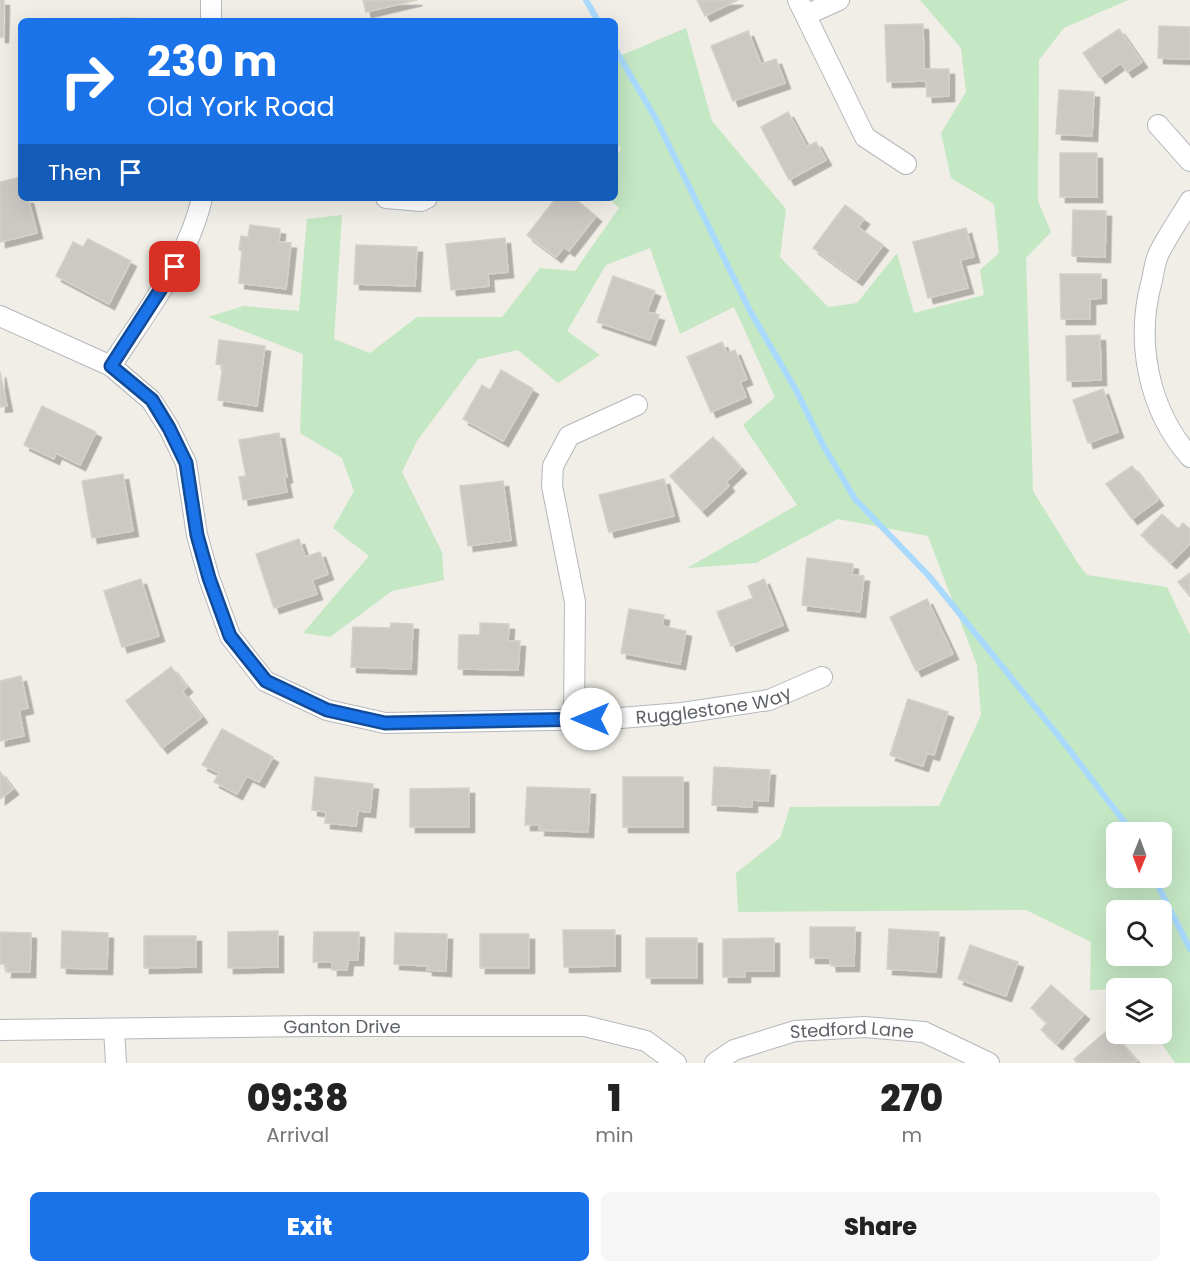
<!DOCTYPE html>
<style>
body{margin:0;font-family:Poppins,sans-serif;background:#f6f6f6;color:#222;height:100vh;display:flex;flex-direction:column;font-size:22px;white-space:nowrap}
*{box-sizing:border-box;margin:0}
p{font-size:20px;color:#767676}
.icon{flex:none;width:33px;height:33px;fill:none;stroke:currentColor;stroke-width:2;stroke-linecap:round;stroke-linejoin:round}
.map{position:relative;height:1063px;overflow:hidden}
.drawer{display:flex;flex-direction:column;background:#fff;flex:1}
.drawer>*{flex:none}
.top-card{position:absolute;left:18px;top:18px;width:600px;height:183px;border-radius:9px;box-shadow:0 6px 24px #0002;background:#1a73e8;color:#fff;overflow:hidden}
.needle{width:39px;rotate:181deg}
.controls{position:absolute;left:1106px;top:822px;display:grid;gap:12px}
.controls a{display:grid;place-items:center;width:66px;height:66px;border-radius:9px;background:#fff;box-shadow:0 6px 24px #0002;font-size:30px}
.pin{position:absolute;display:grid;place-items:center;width:51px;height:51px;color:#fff;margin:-26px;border-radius:12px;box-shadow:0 3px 9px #0006}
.me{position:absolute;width:66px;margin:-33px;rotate:270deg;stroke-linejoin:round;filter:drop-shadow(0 0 4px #0008)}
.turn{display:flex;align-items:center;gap:21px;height:126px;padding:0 30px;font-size:27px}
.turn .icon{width:78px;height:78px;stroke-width:2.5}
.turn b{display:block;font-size:42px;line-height:51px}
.then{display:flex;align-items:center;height:57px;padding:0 30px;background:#0003;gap:12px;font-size:22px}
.eta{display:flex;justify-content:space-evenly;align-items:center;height:102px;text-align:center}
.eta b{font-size:36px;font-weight:800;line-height:42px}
.primary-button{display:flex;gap:12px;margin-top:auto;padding:12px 30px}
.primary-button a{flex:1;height:69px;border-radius:9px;background:#1a73e8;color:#fff;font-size:24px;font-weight:800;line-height:69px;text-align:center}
.primary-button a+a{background:#f6f6f6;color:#222}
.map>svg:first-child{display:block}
</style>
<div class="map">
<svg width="1190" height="1063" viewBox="0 0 1190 1063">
<defs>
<filter id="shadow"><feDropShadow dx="5.5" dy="5.5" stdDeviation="0" flood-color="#0004"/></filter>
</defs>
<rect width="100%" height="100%" fill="#f0eee7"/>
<path fill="#c4e7c4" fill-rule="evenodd" d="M 920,0 L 1128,0 L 1064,28 L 1039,60 L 1038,201 L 1051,232 L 1026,258 L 1033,491 L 1077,562 L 1087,575 L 1167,587 L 1190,635 L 1190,1063 L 1175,1063 L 1155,1034 L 1161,1034 L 1161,988 L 1090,990 L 1091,942 L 1026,910 L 738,912 L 736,873 L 780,838 L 790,807 L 939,806 L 981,715 L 977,665 L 928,536 L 838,519 L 756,563 L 687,568 L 797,505 L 743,425 L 775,397 L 734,307 L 680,334 L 650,248 L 606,265 L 567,331 L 600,355 L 558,383 L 518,350 L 478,359 L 417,441 L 402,472 L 442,552 L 444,580 L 392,591 L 330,637 L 303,633 L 369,556 L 333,528 L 354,491 L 342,458 L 300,433 L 303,354 L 208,317 L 244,306 L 299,311 L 307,219 L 342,215 L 334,339 L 370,353 L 417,317 L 502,317 L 540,268 L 575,271 L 619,208 L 608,198 L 615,198 L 615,158 L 621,149 L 615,140 L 615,58 L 686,28 L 712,121 L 786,209 L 780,257 L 828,307 L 857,303 L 897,253 L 914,313 L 984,295 L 980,270 L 999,253 L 994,204 L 951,178 L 941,133 L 966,92 L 961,48 ZM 1161,832 L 1161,878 L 1116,878 L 1116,832 ZM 1116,910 L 1161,910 L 1161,956 L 1116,956 Z"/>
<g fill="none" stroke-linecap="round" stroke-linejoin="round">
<g stroke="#a9dafe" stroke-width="6">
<polyline points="586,0 598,21"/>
<polyline points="615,49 656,119 750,311 796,390 823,445 855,499 929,576 1061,739 1132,832"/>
<polyline points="1154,878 1190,949"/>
</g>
</g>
<g fill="#ccc9c4" stroke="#d5d0c5" stroke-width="1.5" filter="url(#shadow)">
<polygon points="0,0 4,0 3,37 0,37"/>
<polygon points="363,0 417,0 366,12"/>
<polygon points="697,0 738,0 705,16"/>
<polygon points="120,18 156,19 155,21 120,21"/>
<polygon points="923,24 924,69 949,69 949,96 927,97 926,81 887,82 885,25"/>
<polygon points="1159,26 1190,27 1190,59 1158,58"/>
<polygon points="1119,29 1142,62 1127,72 1121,63 1100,78 1083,53"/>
<polygon points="748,31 761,64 776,59 785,83 733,101 711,46"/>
<polygon points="1059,90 1094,92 1092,136 1056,134"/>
<polygon points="788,112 807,147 816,142 826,160 789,180 761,127"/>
<rect x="1060" y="153" width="37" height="44"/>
<polygon points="21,177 21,198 28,198 37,233 0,242 0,182"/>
<polygon points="556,198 574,198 596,216 569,251 564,247 556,257 527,235"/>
<polygon points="845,205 864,219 858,227 883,245 857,280 813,248"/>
<polygon points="1073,210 1106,211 1105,257 1072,256"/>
<polygon points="250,225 280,229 279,242 291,243 286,289 239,283 242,251 239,250 241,236 248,237"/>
<polygon points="966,228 974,257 960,260 968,288 928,298 913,242"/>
<polygon points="505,238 508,272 488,274 489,286 451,290 446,244"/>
<polygon points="88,239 131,261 109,304 56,276 73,242 83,247"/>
<polygon points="356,245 417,247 415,286 354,284"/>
<polygon points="1060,274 1101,274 1101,298 1090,299 1090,319 1061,319"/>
<polygon points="613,276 655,291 647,312 659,315 650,340 597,322"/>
<polygon points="1100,335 1101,380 1067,381 1066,336"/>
<polygon points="219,340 265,346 257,406 218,400 223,365 216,364"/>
<polygon points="722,342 727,353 735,350 747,379 740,382 746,397 711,412 687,357"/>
<polygon points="501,370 533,389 503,441 463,419 482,385 490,390"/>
<polygon points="0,372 7,406 0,407"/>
<polygon points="1103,389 1118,432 1088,443 1073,400"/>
<polygon points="42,406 96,432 80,465 56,453 54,459 24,445"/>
<polygon points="279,433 287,477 284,478 287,492 243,500 239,477 246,476 239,440"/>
<polygon points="713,437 741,468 726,482 729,486 702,511 670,476"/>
<polygon points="1132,466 1158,500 1132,519 1106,484"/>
<polygon points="123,474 133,531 92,538 82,481"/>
<polygon points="664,479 674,516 609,532 599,495"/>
<polygon points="503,481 511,540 468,546 460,486"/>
<polygon points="1162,514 1178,529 1183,523 1190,529 1190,544 1171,563 1141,535"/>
<polygon points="299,539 305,557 320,552 328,574 312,580 317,594 274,608 256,554"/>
<polygon points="807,558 853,564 852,575 864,576 860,612 802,605"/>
<polygon points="1190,573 1190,596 1178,582"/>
<polygon points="141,579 159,636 122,647 104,591"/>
<polygon points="764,579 783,625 731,646 717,612 753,598 748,586"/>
<polygon points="927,599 953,654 916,671 890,617"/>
<polygon points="629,609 664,615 662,626 686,631 680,664 621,653"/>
<polygon points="391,623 413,624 411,669 351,667 353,627 390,628"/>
<polygon points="480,623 509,624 508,641 520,641 518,670 458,669 459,635 480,635"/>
<polygon points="171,667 187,687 182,691 202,717 162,748 126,701"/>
<polygon points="21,676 28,708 19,710 24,736 0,741 0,681"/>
<polygon points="908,699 948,712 934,755 927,753 923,766 890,755"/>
<polygon points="222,729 273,757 259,782 247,776 237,794 214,782 219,773 202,765"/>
<polygon points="714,767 770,770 768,801 752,800 752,807 712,805"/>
<polygon points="0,772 13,789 0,799"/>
<polygon points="315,777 373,784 370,812 358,811 356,826 325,823 326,812 312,810"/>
<rect x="623" y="777" width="60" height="50"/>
<polygon points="527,787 590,789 588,832 539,830 540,825 525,825"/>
<polygon points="469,788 469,827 410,827 410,789"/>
<polygon points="810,927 855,927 854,966 831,966 830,958 810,958"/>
<polygon points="889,929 939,932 936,972 887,969"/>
<polygon points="563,930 615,930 615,966 564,967"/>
<polygon points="62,931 108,933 107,969 61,968"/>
<polygon points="278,931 278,967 228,968 228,932"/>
<polygon points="0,932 31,933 30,972 6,972 7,964 0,964"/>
<polygon points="314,932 359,932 358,960 348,960 347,970 332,970 332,962 313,962"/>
<polygon points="395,933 447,934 446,971 427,970 427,966 394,964"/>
<rect x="480" y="934" width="49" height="34"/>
<polygon points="144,936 196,936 196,967 144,968"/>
<rect x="646" y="938" width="51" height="40"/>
<polygon points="774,938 774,971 745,971 745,977 723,977 723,939"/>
<polygon points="970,945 1018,962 1006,996 958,979"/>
<polygon points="1051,985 1084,1014 1057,1044 1041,1030 1047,1023 1031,1008"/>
<polygon points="1109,1029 1137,1061 1134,1063 1077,1063 1074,1059"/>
</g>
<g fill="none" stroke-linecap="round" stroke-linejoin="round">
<g stroke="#b4b7bb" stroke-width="22">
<g id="minor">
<polyline points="798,0 865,137 906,164"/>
<polyline points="806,15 839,0"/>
<polyline points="211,21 211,0"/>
<polyline points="1158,125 1190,161"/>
<polyline points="386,198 421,201 427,198"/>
<path d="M 1190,201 C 1180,218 1168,235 1159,253 C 1155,261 1154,271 1152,280 C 1135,341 1148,409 1190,457"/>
<path id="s1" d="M 0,316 L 111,366 L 151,400 L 169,428 L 186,463 L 197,535 L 209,578 L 230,636 L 265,681 L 327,710 L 385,723 L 608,719 L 682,713 L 769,700 L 822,677"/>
<path d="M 111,366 C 145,313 188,260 202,198"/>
<polyline points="574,719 575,602 552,486 553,466 569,436 637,405"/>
<polyline points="114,1029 116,1063"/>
<path id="s2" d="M 0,1030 L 312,1026 L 585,1026 L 646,1041 L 676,1063"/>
<path id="s3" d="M 715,1063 L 734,1050 L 795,1031 L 864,1027 L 924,1032 L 989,1063"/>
</g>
</g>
<use href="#minor" stroke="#fff" stroke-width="20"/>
</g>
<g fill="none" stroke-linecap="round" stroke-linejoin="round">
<g stroke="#114b97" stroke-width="15">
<polyline id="route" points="175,267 111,366 152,400 169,428 186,463 197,535 209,578 230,636 266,681 327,710 385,723 591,719"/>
</g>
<use href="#route" stroke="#1a73e8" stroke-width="10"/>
</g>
<g text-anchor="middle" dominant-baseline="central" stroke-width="6" stroke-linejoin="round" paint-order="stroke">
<g font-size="18" fill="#5e6267" stroke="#fff">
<text stroke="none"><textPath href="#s1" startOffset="940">Rugglestone Way</textPath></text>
<text stroke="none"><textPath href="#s2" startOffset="342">Ganton Drive</textPath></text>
<text stroke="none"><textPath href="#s3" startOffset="144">Stedford Lane</textPath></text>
</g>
</g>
</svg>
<div class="controls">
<a><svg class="needle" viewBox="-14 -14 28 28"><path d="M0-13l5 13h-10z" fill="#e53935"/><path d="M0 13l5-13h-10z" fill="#767676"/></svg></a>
<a><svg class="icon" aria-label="search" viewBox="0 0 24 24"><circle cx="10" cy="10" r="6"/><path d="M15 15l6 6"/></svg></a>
<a><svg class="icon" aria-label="layers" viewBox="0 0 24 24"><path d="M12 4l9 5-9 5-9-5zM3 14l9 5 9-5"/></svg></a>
</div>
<div class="pin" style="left:175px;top:267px;background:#d93025"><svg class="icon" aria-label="arrive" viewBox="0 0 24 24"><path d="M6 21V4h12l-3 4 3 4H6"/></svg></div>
<svg class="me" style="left:591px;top:719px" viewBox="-20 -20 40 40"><circle r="19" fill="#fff"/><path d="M0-13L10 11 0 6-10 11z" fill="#1a73e8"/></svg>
<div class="top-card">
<div class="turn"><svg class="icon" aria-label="right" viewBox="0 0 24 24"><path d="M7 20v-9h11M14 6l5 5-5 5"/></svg><div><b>230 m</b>Old York Road</div></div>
<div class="then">Then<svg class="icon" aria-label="arrive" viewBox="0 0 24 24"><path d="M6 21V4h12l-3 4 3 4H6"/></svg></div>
</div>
</div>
<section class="drawer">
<div class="eta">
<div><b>09:38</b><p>Arrival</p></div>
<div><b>1</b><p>min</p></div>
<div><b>270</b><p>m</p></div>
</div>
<div class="primary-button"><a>Exit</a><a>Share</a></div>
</section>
